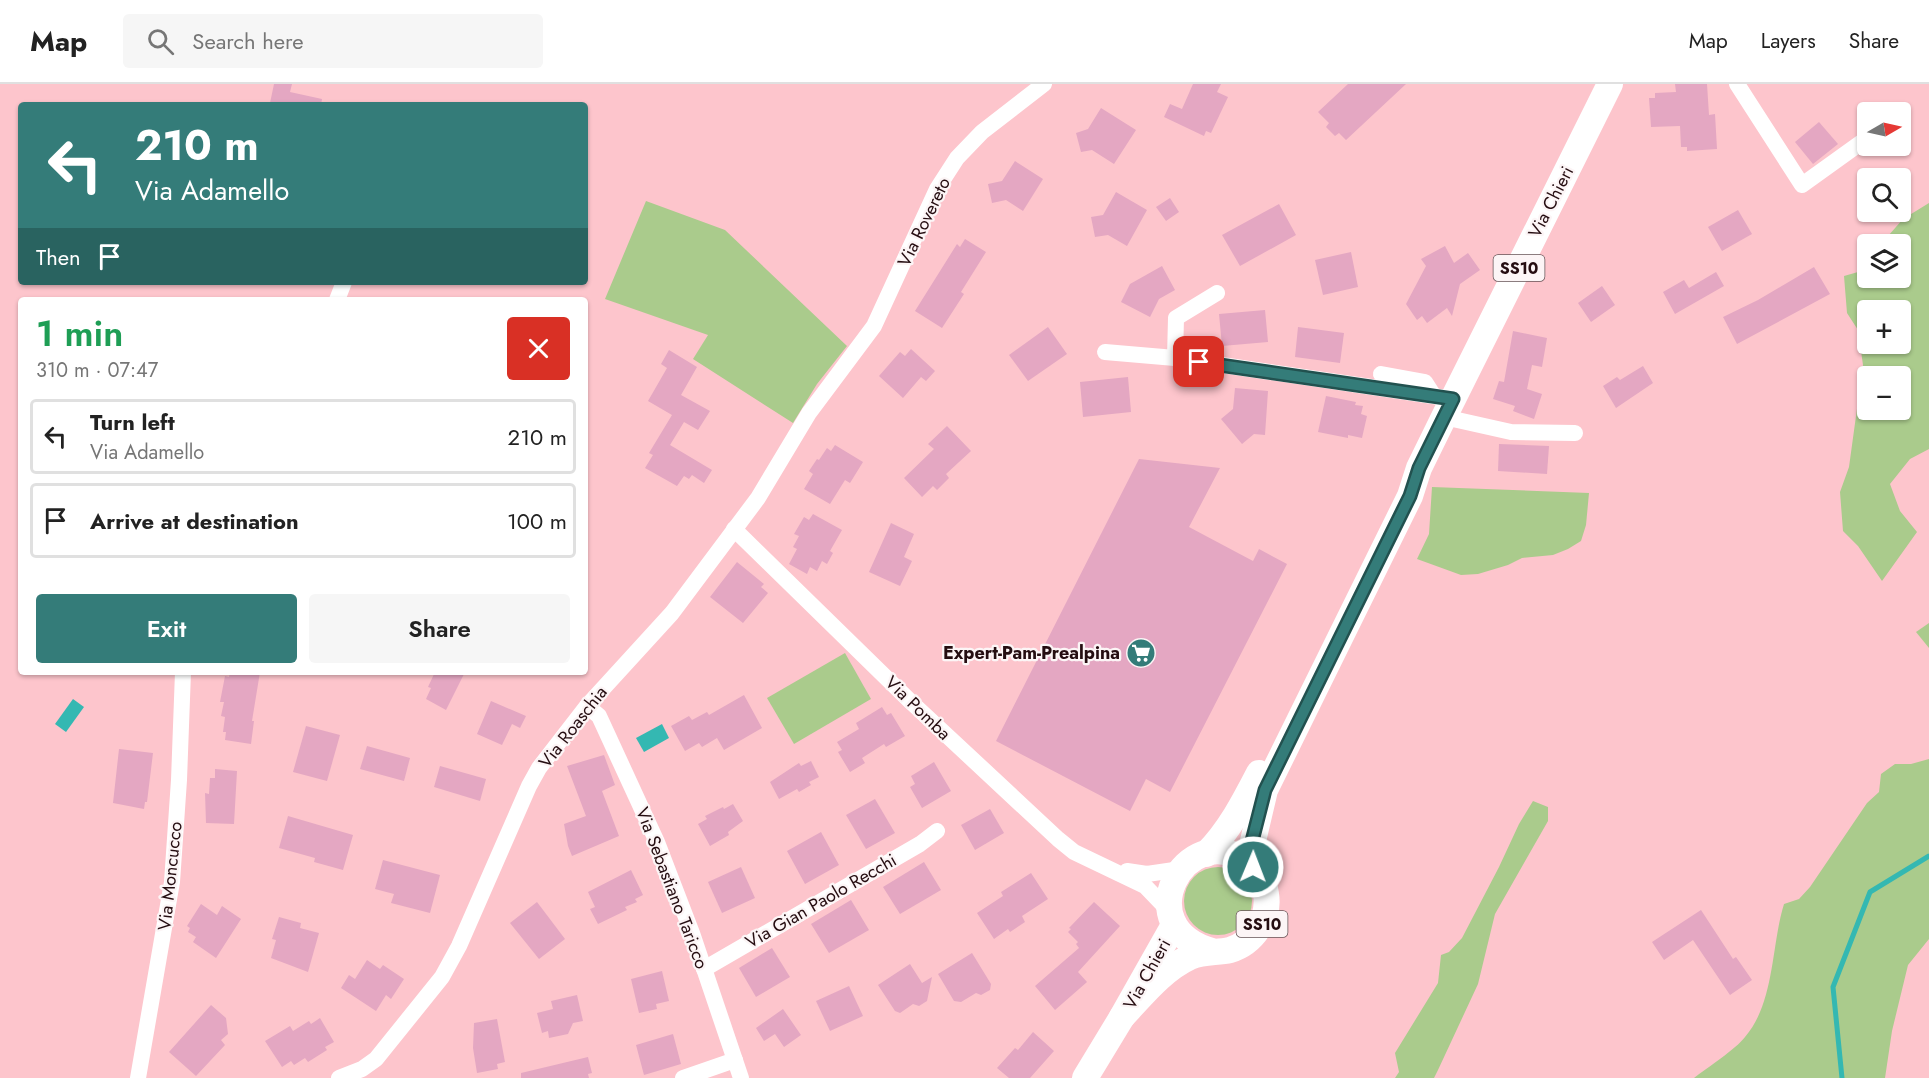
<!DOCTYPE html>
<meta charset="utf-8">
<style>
body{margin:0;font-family:Jost,sans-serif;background:#f6f6f6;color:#222;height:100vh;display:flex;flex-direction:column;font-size:22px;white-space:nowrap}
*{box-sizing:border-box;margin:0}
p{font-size:20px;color:#767676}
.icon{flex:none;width:33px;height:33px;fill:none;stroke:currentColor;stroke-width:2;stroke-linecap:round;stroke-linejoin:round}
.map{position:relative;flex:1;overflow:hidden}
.drawer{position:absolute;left:18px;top:213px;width:570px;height:378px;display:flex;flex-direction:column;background:#fff;border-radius:6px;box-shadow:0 2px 4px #0004}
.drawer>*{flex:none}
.top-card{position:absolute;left:18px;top:18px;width:570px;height:183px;border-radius:6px;box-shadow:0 2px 4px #0004;background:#347c79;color:#fff;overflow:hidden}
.needle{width:39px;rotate:81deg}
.controls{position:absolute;left:1857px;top:18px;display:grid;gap:12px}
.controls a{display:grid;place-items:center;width:54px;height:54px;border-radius:6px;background:#fff;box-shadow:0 2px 4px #0004;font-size:30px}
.pin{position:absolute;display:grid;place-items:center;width:51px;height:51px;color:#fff;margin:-26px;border-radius:12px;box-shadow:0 3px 9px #0006}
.me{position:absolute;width:66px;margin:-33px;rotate:1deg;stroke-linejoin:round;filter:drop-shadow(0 0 4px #0008)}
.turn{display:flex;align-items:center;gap:21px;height:126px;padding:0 18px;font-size:27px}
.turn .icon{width:78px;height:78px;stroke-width:2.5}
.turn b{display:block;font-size:42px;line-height:51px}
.then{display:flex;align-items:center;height:57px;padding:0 18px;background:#0003;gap:12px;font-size:22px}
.round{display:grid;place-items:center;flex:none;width:63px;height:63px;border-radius:6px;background:#f6f6f6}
.headline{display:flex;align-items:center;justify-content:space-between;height:102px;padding:0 18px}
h1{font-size:36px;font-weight:600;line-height:45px;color:#1e9e55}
.button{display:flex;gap:12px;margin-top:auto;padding:12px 18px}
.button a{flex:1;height:69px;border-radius:6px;background:#347c79;color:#fff;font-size:24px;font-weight:600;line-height:69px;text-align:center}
.button a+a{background:#f6f6f6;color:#222}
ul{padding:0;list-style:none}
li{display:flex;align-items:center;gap:18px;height:75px;margin:0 12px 9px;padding:0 6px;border:3px solid #e0e0e0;border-radius:6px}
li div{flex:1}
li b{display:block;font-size:22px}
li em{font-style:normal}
header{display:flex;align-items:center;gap:36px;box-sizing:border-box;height:84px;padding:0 30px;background:#fff;border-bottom:2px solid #e0e0e0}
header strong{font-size:28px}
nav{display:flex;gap:33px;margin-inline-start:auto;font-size:21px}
.search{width:420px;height:54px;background:#f6f6f6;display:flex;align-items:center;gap:15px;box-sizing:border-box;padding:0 21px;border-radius:6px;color:#767676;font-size:22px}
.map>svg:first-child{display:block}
</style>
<header>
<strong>Map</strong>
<div class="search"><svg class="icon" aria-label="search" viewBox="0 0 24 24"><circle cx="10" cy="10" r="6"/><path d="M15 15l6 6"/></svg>Search here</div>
<nav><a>Map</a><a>Layers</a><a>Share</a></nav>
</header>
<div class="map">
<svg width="1929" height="994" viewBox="0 0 1929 994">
<rect width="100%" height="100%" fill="#fdc5cc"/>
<g fill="#aacb8c" fill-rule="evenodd">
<polygon points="646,117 725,146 847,262 817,300 793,339 693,275 708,251 605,215"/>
<path d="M 1929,119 L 1929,365 L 1910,375 L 1890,400 L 1900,427 L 1917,448 L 1882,497 L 1858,462 L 1843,447 L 1840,408 L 1849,383 L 1863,281 L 1858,246 L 1847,229 L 1844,192 L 1858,188 L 1867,177 L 1868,194 L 1900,194 L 1900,160 L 1881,160 L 1903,135 ZM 1900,226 L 1900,260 L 1868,260 L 1868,226 ZM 1900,292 L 1900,326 L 1868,326 L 1868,292 Z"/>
<polygon points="1432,403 1589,409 1586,441 1581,457 1568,465 1553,471 1522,474 1508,481 1478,490 1461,491 1417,475 1429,450"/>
<polygon points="1929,539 1929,564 1916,548"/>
<polygon points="845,569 871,615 794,660 767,614"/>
<path d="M 1929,675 L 1929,855 L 1908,881 L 1892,947 L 1885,994 L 1694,994 C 1707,984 1736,965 1745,953 C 1775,918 1771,862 1784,820 L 1799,815 L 1810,803 L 1867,719 L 1879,708 L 1881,690 L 1895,680 L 1911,680 Z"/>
<polygon points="1533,717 1548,723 1548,737 1495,830 1478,900 1438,986 1434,994 1395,994 1399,988 1395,969 1438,899 1441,871 1449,868 1462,854 1499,783 1519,740"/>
<circle cx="1218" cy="817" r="34"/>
</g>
<g fill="#34b8b2">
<polygon points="73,615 84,623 66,648 55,640"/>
<polygon points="662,640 669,654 644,668 636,654"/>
</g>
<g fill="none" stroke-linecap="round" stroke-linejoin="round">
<polyline stroke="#34b8b2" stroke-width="5" points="1842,994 1833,903 1870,808 1929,772"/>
</g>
<g fill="#e4a7c2">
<polygon points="274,0 292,0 290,8 322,15 321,21 270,19"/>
<polygon points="1193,0 1221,0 1217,8 1228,13 1211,49 1206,47 1204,52 1164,33 1170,20 1182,25"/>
<polygon points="1348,0 1406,0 1346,56 1339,49 1335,52 1326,43 1329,39 1318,28"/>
<polygon points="1675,0 1707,0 1709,31 1715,30 1717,65 1687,67 1687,63 1681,63 1680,42 1651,43 1649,14 1655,14 1655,9 1676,8"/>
<polygon points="1101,24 1136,46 1114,80 1092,66 1081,68 1076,49 1088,45"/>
<polygon points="1819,38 1838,60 1813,80 1795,58"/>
<polygon points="1015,77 1043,95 1023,127 1006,116 992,119 988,100 1002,97"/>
<polygon points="1116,108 1147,126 1127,162 1108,151 1095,153 1091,133 1103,131"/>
<polygon points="1170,114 1179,128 1166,137 1156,123"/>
<polygon points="1279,120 1296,151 1240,182 1222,151"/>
<polygon points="1738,126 1752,150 1722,167 1708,143"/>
<polygon points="965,155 986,168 961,208 964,210 942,244 915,227 957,160 960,163"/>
<polygon points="1445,162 1454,179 1468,169 1480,186 1460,200 1452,232 1447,224 1427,239 1422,232 1417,236 1406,220 1426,182 1421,175"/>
<polygon points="1351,168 1358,203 1323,211 1315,176"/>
<polygon points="1162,182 1175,206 1159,215 1150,233 1121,218 1130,200"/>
<polygon points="1814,183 1830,210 1737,260 1723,233 1758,216"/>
<polygon points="1716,188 1724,202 1675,230 1663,208 1684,196 1689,204"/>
<polygon points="1602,202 1615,221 1591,238 1578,219"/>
<polygon points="1265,226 1268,258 1222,262 1219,230"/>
<polygon points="1048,243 1067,270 1028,297 1009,271"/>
<polygon points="1298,243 1344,249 1340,279 1295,273"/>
<polygon points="1513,247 1547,254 1542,283 1532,281 1527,305 1542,310 1534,335 1513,327 1515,322 1493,315 1499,297 1504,298"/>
<polygon points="911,265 935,287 926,297 921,293 903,314 879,292 900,268 905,272"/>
<polygon points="669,266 697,283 681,311 710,327 698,346 684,338 670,361 712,386 704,399 692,391 689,395 684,392 677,402 645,384 653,371 649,369 672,331 648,317 667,284 661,280"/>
<polygon points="1643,282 1653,299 1616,324 1603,302 1617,293 1620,296"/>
<polygon points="1128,293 1131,328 1083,333 1080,298"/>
<polygon points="1235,304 1268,307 1265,351 1254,350 1242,360 1221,335 1233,325"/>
<polygon points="1326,312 1356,318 1355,321 1363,322 1361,330 1367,332 1362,354 1348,351 1348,354 1318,348"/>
<polygon points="947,342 971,367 946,390 949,394 937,406 933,402 922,413 904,394 934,365 928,360"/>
<polygon points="1499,360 1549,362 1547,390 1498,387"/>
<polygon points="835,361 863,378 850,399 845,396 830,420 804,405 813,390 809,387 817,375 819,376 827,364 831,367"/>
<polygon points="1139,375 1220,384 1189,443 1253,477 1259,465 1287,480 1170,708 1146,695 1130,727 996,657"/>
<polygon points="813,430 842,446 830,467 833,469 827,480 822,477 817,487 810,483 807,490 789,480 797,465 793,463 799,452 794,450 804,433 809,436"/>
<polygon points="891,439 914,450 904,473 912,477 900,502 869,488"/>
<polygon points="737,478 764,500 761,503 768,509 743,539 710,513"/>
<polygon points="230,588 260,588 252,637 254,637 251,660 225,656 226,648 223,648 225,633 221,632 224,618 220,618 225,592 229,593"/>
<polygon points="435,588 465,588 446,626 426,615 431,604 428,603"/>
<polygon points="744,611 762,644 724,666 717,654 702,663 699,659 685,667 671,642 689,632 692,636 707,628 709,631"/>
<polygon points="491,617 526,632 520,644 512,640 502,661 477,650"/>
<polygon points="882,623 887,631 891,629 905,652 886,663 884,660 862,674 865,679 850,688 838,668 842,666 837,658 859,645 856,639"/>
<polygon points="306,642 340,651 327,697 293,688"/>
<polygon points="367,662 410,674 404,697 360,685"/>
<polygon points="119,665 153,669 147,718 145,718 144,725 113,719"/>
<polygon points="604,671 615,701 602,707 619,752 572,772 568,762 564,740 586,732 567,682"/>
<polygon points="811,677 819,693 809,698 811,701 799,708 797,705 779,715 770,698 799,679 801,682"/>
<polygon points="934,678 951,707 922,724 910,703 915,700 911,692"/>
<polygon points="440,682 486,695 480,717 434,703"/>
<polygon points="215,685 237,687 234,740 206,739 205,709 209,710 210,694 215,694"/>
<polygon points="875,715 895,749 866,765 846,731"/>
<polygon points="733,720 743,737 728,748 729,751 710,762 698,740 707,735 705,732 723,723 724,725"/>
<polygon points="990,725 1004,749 975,766 961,741"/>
<polygon points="288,732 353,751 343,786 314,778 315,774 279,764"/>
<polygon points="821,748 839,781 805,800 787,767"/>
<polygon points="383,776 440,791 430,829 391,819 394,810 375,805"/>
<polygon points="924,778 941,806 900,830 883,803"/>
<polygon points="741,783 755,814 722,829 708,798"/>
<polygon points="631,786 643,811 635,815 637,818 625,823 627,826 598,840 590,825 595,823 588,808"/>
<polygon points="1031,789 1048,815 1022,832 1025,838 1010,848 1008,845 994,855 977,829 1003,812 1001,808"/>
<polygon points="851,816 869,846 829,869 811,840"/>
<polygon points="537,818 565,855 539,875 510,839"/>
<polygon points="1094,818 1120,842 1078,888 1087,898 1055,926 1035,902 1079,864 1076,860 1078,858 1068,848 1071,845 1069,844"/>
<polygon points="201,820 217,831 222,822 241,835 216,874 193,858 196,853 188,848 190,844 187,842"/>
<polygon points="1701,826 1733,875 1736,873 1752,896 1730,911 1693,856 1664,876 1652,858"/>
<polygon points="279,833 301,839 300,844 319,849 308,888 271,874 276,856 272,855"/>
<polygon points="772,864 790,893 756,913 739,884"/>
<polygon points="972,869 991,900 990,906 981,911 976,909 961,918 954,917 938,890"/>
<polygon points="367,876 380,885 383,881 404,895 391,915 386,911 376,927 341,904 349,891 355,895"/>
<polygon points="910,880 922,899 932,893 927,917 919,922 913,920 900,929 895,927 878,901"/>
<polygon points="662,887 669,917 656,920 657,925 639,929 631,895"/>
<polygon points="849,902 863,932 830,947 816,917"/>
<polygon points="577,911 583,937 573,939 568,950 549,954 548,947 542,949 537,929 553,925 551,917"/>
<polygon points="211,921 226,934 228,950 221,956 225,961 196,992 169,968"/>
<polygon points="783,925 801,951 784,963 775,950 764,957 756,944"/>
<polygon points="320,934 334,958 325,963 327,966 308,978 305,974 294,981 291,977 282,983 265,957 290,942 293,947 309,937 311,940"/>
<polygon points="497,935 505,978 497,980 498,985 477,989 473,964 474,939"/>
<polygon points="1033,948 1054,967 1030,994 1009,994 997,984 1015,964 1018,966"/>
<polygon points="673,950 681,980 644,991 636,961"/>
<polygon points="588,973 592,989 588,990 589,994 521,994 521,989"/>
</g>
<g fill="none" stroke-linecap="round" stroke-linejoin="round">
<g stroke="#fff" stroke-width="16">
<polyline points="1737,0 1802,101 1866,55"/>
<polyline points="1217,209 1176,234 1175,274 1453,315"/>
<polyline points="337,216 344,198"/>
<polyline points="1105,268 1175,274"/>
<polyline points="1381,290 1425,298 1434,312"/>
<polyline points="1444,333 1511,348 1575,349"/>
<polyline points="734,445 911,618 1058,755 1074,768 1145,802 1169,827"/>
<polyline points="587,622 599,632 657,758 692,849 741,994"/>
<polyline points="1127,787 1147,790 1181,785"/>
<polyline points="704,885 920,760 937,747"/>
<polyline points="138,994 172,798 179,696 183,588"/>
<polyline points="339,994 362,985 376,975 442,893 459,862 529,702 539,684 587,622 672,529 758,414 809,329 874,242 937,105 957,74 982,48 1044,0"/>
<polyline points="683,994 735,976"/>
</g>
<g stroke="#fff" stroke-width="26">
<path d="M 1206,770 C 1229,747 1244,718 1259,689"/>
<polyline points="1253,783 1253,757 1265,706 1410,412 1419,384 1444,333 1610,0"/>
<path d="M 1122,933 C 1142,912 1162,886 1190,873 C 1203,867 1217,869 1230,866 C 1253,859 1270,835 1266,810 C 1264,796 1256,785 1245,777 C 1186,735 1126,843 1212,867"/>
<polyline points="1085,994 1122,933 1174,841"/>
</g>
</g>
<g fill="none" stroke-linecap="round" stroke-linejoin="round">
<g stroke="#22514f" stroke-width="15">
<polyline id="route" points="1199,278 1453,315 1419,384 1410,412 1265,706 1252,757 1253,783"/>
</g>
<use href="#route" stroke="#347c79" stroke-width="10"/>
</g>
<defs>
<g id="supermarket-disc" transform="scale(1.5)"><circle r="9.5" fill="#347c79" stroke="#fcf5f6"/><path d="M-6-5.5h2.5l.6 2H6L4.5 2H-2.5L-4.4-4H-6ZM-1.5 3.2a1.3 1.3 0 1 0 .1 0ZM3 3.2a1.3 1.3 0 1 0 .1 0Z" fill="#fff"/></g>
</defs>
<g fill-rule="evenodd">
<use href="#supermarket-disc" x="1141" y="569"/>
</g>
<g text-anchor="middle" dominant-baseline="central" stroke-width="4.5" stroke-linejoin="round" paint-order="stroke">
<g fill="#fcf5f6" stroke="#665356" stroke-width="1.5">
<rect x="1493.5" y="171" width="51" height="26" rx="4.5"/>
<rect x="1236.5" y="827" width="51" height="26" rx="4.5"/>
</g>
<g font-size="16" font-weight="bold" fill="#250d11">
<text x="1519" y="184">SS10</text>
<text x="1262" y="840">SS10</text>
</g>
<g font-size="18" fill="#250d11" stroke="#fcf5f6">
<text transform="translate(1551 118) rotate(-63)">Via Chieri</text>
<text transform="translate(924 138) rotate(-64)">Via Rovereto</text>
<text transform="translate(918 624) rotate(44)">Via Pomba</text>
<text transform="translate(573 643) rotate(-52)">Via Roaschia</text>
<text transform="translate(170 792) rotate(-84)">Via Moncucco</text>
<text transform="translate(672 804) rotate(69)">Via Sebastiano Taricco</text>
<text transform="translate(821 817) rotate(-30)">Via Gian Paolo Recchi</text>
<text transform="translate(1147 890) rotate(-61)">Via Chieri</text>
</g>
<g font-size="18" font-weight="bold" fill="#250d11" stroke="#fcf5f6" text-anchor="end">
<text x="1120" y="569">Expert-Pam-Prealpina</text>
</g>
</g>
</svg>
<div class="controls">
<a><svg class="needle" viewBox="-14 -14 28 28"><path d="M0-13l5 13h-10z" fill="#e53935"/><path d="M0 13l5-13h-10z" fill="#767676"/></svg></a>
<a><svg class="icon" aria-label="search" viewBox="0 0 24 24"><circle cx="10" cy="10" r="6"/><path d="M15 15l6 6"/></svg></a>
<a><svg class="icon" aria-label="layers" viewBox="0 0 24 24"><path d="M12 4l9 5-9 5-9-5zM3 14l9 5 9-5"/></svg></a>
<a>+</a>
<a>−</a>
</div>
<div class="pin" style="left:1199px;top:278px;background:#d93025"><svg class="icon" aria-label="arrive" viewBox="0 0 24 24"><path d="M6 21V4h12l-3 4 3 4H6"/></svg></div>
<svg class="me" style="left:1253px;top:783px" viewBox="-20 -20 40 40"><circle r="17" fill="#347c79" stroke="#fff" stroke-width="3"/><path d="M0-11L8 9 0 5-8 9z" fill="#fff"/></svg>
<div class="top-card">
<div class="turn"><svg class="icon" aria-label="left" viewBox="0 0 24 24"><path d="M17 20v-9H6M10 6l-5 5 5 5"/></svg><div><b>210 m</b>Via Adamello</div></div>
<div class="then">Then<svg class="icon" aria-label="arrive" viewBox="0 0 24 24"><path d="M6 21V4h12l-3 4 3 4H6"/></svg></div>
</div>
<section class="drawer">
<div class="headline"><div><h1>1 min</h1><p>310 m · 07:47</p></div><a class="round" style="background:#d93025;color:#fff"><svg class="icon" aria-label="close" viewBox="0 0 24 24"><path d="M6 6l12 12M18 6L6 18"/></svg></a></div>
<ul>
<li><svg class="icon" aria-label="left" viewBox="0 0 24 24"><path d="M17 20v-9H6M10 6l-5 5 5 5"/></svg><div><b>Turn left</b><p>Via Adamello</p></div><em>210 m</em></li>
<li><svg class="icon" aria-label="arrive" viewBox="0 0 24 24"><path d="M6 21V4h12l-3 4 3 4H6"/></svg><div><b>Arrive at destination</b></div><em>100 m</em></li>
</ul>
<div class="button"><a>Exit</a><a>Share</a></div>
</section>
</div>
